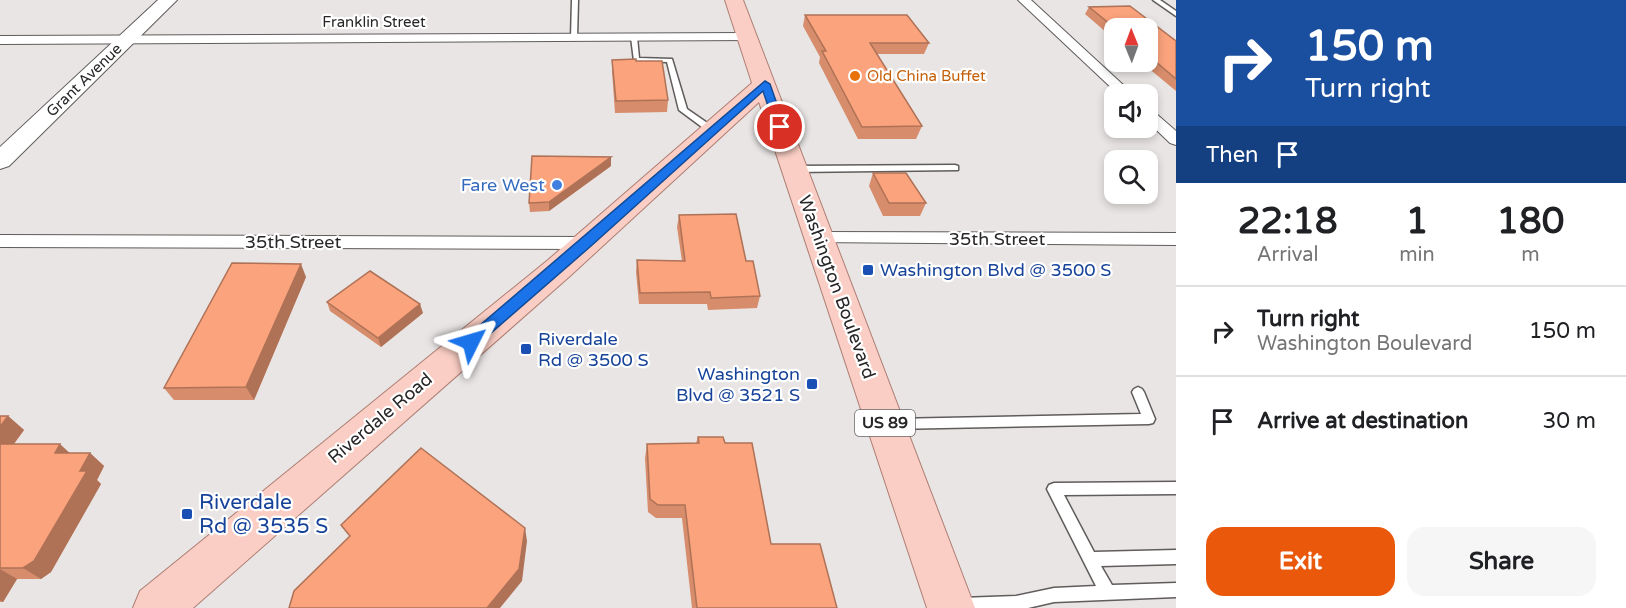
<!DOCTYPE html>
<style>
body{margin:0;font-family:"Varela Round",sans-serif;background:#f6f6f6;color:#202124;height:100vh;display:flex;flex-direction:column;font-size:22px;white-space:nowrap}
*{box-sizing:border-box;margin:0}
p{font-size:20px;color:#757577}
.icon{flex:none;width:33px;height:33px;fill:none;stroke:currentColor;stroke-width:2;stroke-linecap:round;stroke-linejoin:round}
.map{position:relative;flex:1;overflow:hidden}
.drawer{display:flex;flex-direction:column;background:#fff;width:450px}
.drawer>*{flex:none}
.banner{background:#1a4fa0;color:#fff;overflow:hidden}
.needle{width:39px;rotate:359deg}
.buttons{position:absolute;left:1104px;top:18px;display:grid;gap:12px}
.buttons a{display:grid;place-items:center;width:54px;height:54px;border-radius:12px;background:#fff;box-shadow:0 3px 9px #0003;font-size:30px}
.pin{position:absolute;display:grid;place-items:center;width:51px;height:51px;color:#fff;margin:-26px;border:3px solid #fff;border-radius:50%;box-shadow:0 2px 6px #0007}
.me{position:absolute;width:66px;margin:-33px;rotate:50deg;stroke-linejoin:round;filter:drop-shadow(0 0 4px #0008)}
.turn{display:flex;align-items:center;gap:21px;height:126px;padding:0 30px;font-size:27px}
.turn .icon{width:78px;height:78px;stroke-width:2.5}
.turn b{display:block;font-size:42px;line-height:51px}
.then{display:flex;align-items:center;height:57px;padding:0 30px;background:#0003;gap:12px;font-size:22px}
.eta{display:flex;justify-content:space-evenly;align-items:center;height:102px;text-align:center}
.eta b{font-size:36px;font-weight:700;line-height:42px}
.primary-button{display:flex;gap:12px;margin-top:auto;padding:12px 30px}
.primary-button a{flex:1;height:69px;border-radius:18px;background:#ea580c;color:#fff;font-size:24px;font-weight:700;line-height:69px;text-align:center}
.primary-button a+a{background:#f6f6f6;color:#202124}
ul{padding:0;list-style:none}
li{display:flex;align-items:center;gap:18px;height:90px;padding:0 30px;border-top:2px solid #e0e0e0}
li div{flex:1}
li b{display:block;font-size:22px}
li em{font-style:normal}
main{display:flex;flex:1;min-height:0}
.map>svg:first-child{display:block}
</style>
<main>
<div class="map">
<svg width="1176" height="608" viewBox="0 0 1176 608">
<rect width="100%" height="100%" fill="#e8e5e4"/>
<g fill="none" stroke-linecap="round" stroke-linejoin="round">
<g stroke="#5f5c5b" stroke-width="3">
<g id="lane">
<polygon points="572,0 578,0 577,38 574,40 571,38"/>
<polygon points="1153,0 1160,0 1176,11 1176,16"/>
<polygon points="634,35 637,37 639,58 672,59 687,109 716,129 716,133 710,133 679,110 667,62 634,61 631,37"/>
<polygon points="955,165 958,166 958,170 795,172 791,169 795,166"/>
<polygon points="1138,387 1142,389 1144,392 1155,419 1153,423 1149,424 892,429 888,428 886,424 888,420 892,419 1141,414 1132,392 1134,389"/>
<polygon points="1176,482 1176,494 1064,495 1094,552 1176,550 1176,564 1101,566 1112,585 1176,583 1176,597 1054,602 1028,608 955,608 954,605 956,600 961,598 1016,596 1054,588 1096,586 1049,493 1047,489 1049,485 1054,483"/>
</g>
</g>
<g stroke="#5f5c5b" stroke-width="2">
<g id="street">
<polygon points="1018,0 1031,0 1133,94 1118,94"/>
<polygon points="747,33 752,34 754,37 752,40 0,44 0,36"/>
<polygon points="1148,109 1153,111 1176,131 1176,145 1170,143 1148,122"/>
<polygon points="819,232 1176,233 1176,245 812,242 809,238 812,234"/>
<polygon points="0,235 587,237 594,238 597,243 594,248 587,249 0,247"/>
</g>
</g>
<g stroke="#5f5c5b" stroke-width="2">
<polygon id="secondary" points="158,0 177,0 9,166 0,169 0,147"/>
</g>
<g stroke="#ae7e73" stroke-width="2">
<polygon id="primary" points="725,0 743,0 975,608 927,608 759,102 570,276 193,608 133,608 140,591 548,260 752,83"/>
</g>
<use href="#lane" fill="#fff" fill-rule="evenodd"/>
<use href="#street" fill="#fff" fill-rule="evenodd"/>
<use href="#secondary" fill="#fff" fill-rule="evenodd"/>
<use href="#primary" fill="#facec4" fill-rule="evenodd"/>
</g>
<g fill="#d78c6b">
<polygon points="1130,6 1176,41 1176,91 1141,62 1148,62 1148,28 1114,28 1114,39 1085,14 1089,7"/>
<polygon points="805,15 929,43 924,54 877,54 922,126 916,139 858,139 819,63 820,57 803,26"/>
<polygon points="612,60 636,61 668,100 667,112 615,113 612,71"/>
<polygon points="611,166 549,211 530,212 529,203"/>
<polygon points="873,173 926,203 920,216 883,216 869,186"/>
<polygon points="679,215 746,261 760,296 757,308 708,310 707,304 639,304 636,272 637,260 682,261 677,227"/>
<polygon points="306,277 254,400 174,400 164,388"/>
<polygon points="327,302 423,313 381,347 330,311"/>
<polygon points="0,416 8,416 24,430 14,444 70,453 90,453 104,466 97,480 101,484 51,572 41,579 17,579 3,602 0,602"/>
<polygon points="698,437 725,443 771,544 837,608 692,608 682,518 656,518 648,512 645,458 647,444 696,443"/>
</g>
<g fill="#af7257">
<polygon points="611,157 611,166 549,211 549,202"/>
<polygon points="301,264 306,277 254,400 246,387"/>
<polygon points="420,304 423,313 381,347 378,338"/>
<polygon points="8,416 24,430 4,457 0,454 0,427"/>
<polygon points="60,444 75,458 55,453"/>
<polygon points="90,453 104,466 97,480 101,484 51,572 41,579 23,568"/>
<polygon points="525,528 527,541 522,581 500,608 487,608"/>
<polygon points="0,569 17,579 3,602 0,600"/>
</g>
<g fill="#faa37c" stroke="#af7257" stroke-width="1.5">
<polygon points="1130,6 1176,41 1176,79 1148,55 1148,28 1115,28 1089,7"/>
<polygon points="805,15 907,15 929,43 870,43 922,126 862,127 822,51 826,51"/>
<polygon points="636,59 636,61 662,61 668,100 616,101 612,60"/>
<polygon points="532,156 611,157 549,202 529,203"/>
<polygon points="873,173 906,173 926,203 889,203"/>
<polygon points="736,214 746,261 753,261 760,296 711,298 710,292 640,293 637,260 685,261 679,215"/>
<polygon points="232,263 301,264 246,387 164,388"/>
<polygon points="370,271 420,304 378,338 327,302"/>
<polygon points="0,416 8,416 0,427"/>
<polygon points="698,437 723,437 725,443 752,443 771,544 820,544 837,608 697,608 685,505 658,505 650,499 647,444 699,443"/>
<polygon points="0,444 60,444 55,453 90,453 80,471 87,471 34,561 23,568 0,568"/>
<polygon points="421,448 525,528 519,569 487,608 289,608 294,591 350,536 341,525"/>
</g>
<polygon fill="#1a73e8" stroke="#114b97" stroke-width="1.5" points="765,81 770,84 785,127 784,129 775,127 763,91 591,246 476,346 465,346 463,342 465,338"/>
<circle fill="#e8710a" stroke="#fff" stroke-width="2" cx="855" cy="76" r="6"/>
<circle fill="#3f7fe0" stroke="#fff" stroke-width="2" cx="557" cy="185" r="6"/>
<g fill="#1a4fb4" stroke="#fff" stroke-width="2">
<rect x="862" y="264" width="12" height="12" rx="3"/>
<rect x="520" y="343" width="12" height="12" rx="3"/>
<rect x="806" y="378" width="12" height="12" rx="3"/>
<rect x="181" y="508" width="12" height="12" rx="3"/>
</g>
<g text-anchor="middle" dominant-baseline="central" stroke-width="4.5" stroke-linejoin="round" paint-order="stroke">
<g font-size="15" fill="#282626" stroke="#fff">
<text x="374" y="22">Franklin Street</text>
<text transform="translate(84 80) rotate(-44)">Grant Avenue</text>
</g>
<g font-size="15" fill="#c56008" stroke="#fff" text-anchor="start">
<text x="867" y="76">Old China Buffet</text>
</g>
<rect fill="#fff" stroke="#686767" stroke-width="1.5" x="855" y="410" width="60" height="26" rx="4.5"/>
<g font-size="16" font-weight="bold" fill="#282626">
<text x="885" y="423">US 89</text>
</g>
<g font-size="18" fill="#366cbe" stroke="#fff" text-anchor="end">
<text x="545" y="185">Fare West</text>
</g>
<g font-size="18" fill="#282626" stroke="#fff">
<text x="997" y="239">35th Street</text>
<text x="293" y="242">35th Street</text>
<text transform="translate(837 287) rotate(70)">Washington Boulevard</text>
<text transform="translate(380 418) rotate(-40)">Riverdale Road</text>
</g>
<g font-size="18" fill="#164399" stroke="#fff" text-anchor="start">
<text x="880" y="270">Washington Blvd @ 3500 S</text>
<text x="538" y="339">Riverdale<tspan x="538" dy="21">Rd @ 3500 S</tspan></text>
<text x="800" y="374" text-anchor="end">Washington<tspan x="800" dy="21">Blvd @ 3521 S</tspan></text>
</g>
<g font-size="21" fill="#164399" stroke="#fff" text-anchor="start">
<text x="199" y="502">Riverdale<tspan x="199" dy="24">Rd @ 3535 S</tspan></text>
</g>
</g>
</svg>
<div class="buttons">
<a><svg class="needle" viewBox="-14 -14 28 28"><path d="M0-13l5 13h-10z" fill="#e53935"/><path d="M0 13l5-13h-10z" fill="#757577"/></svg></a>
<a><svg class="icon" aria-label="sound" viewBox="0 0 24 24"><path d="M4 9h4l5-4v14l-5-4H4zM17 9q2 3 0 6"/></svg></a>
<a><svg class="icon" aria-label="search" viewBox="0 0 24 24"><circle cx="10" cy="10" r="6"/><path d="M15 15l6 6"/></svg></a>
</div>
<div class="pin" style="left:780px;top:127px;background:#d93025"><svg class="icon" aria-label="arrive" viewBox="0 0 24 24"><path d="M6 21V4h12l-3 4 3 4H6"/></svg></div>
<svg class="me" style="left:471px;top:342px" viewBox="-20 -20 40 40"><path d="M0-17L14 15 0 8-14 15z" fill="#1a73e8" stroke="#fff" stroke-width="4"/></svg>
</div>
<section class="drawer">
<div class="banner">
<div class="turn"><svg class="icon" aria-label="right" viewBox="0 0 24 24"><path d="M7 20v-9h11M14 6l5 5-5 5"/></svg><div><b>150 m</b>Turn right</div></div>
<div class="then">Then<svg class="icon" aria-label="arrive" viewBox="0 0 24 24"><path d="M6 21V4h12l-3 4 3 4H6"/></svg></div>
</div>
<div class="eta">
<div><b>22:18</b><p>Arrival</p></div>
<div><b>1</b><p>min</p></div>
<div><b>180</b><p>m</p></div>
</div>
<ul>
<li><svg class="icon" aria-label="right" viewBox="0 0 24 24"><path d="M7 20v-9h11M14 6l5 5-5 5"/></svg><div><b>Turn right</b><p>Washington Boulevard</p></div><em>150 m</em></li>
<li><svg class="icon" aria-label="arrive" viewBox="0 0 24 24"><path d="M6 21V4h12l-3 4 3 4H6"/></svg><div><b>Arrive at destination</b></div><em>30 m</em></li>
</ul>
<div class="primary-button"><a>Exit</a><a>Share</a></div>
</section>
</main>
